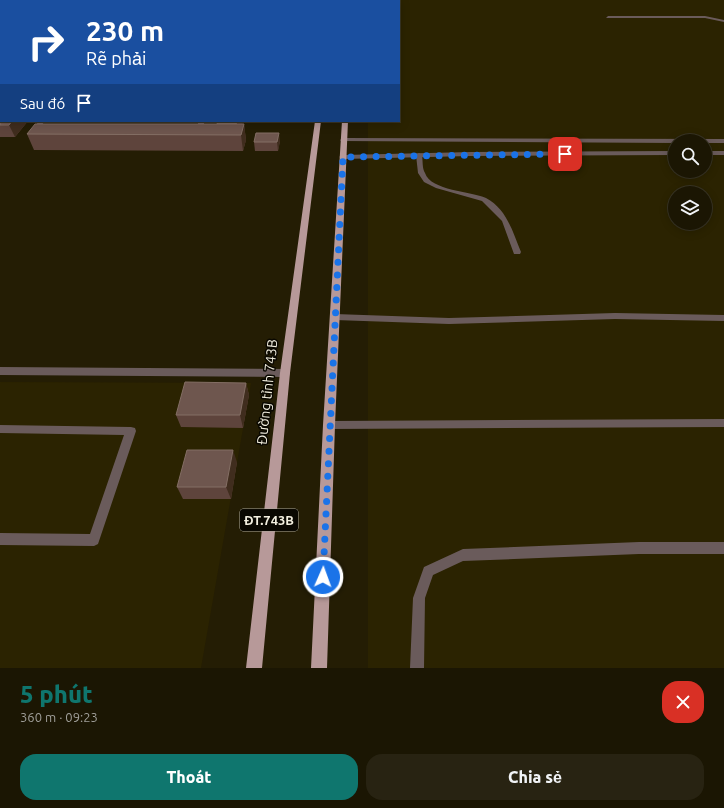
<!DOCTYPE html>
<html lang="vi">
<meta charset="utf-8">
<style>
body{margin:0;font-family:Ubuntu,sans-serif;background:#282312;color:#f1f3f6;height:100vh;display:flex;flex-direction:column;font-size:15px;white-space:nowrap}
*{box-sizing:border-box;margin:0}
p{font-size:13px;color:#a09f9a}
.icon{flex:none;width:22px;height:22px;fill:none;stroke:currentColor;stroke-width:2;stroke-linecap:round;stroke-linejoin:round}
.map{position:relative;height:668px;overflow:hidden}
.panel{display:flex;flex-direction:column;background:#1b1603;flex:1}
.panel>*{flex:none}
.banner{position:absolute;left:0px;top:0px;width:400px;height:122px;box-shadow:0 2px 10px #0003,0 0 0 1px #393525;background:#1a4fa0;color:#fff;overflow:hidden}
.buttons{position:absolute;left:668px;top:134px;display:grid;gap:8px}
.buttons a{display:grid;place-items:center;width:44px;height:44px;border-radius:50%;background:#1b1603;box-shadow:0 2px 10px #0003,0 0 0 1px #393525;font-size:20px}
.pin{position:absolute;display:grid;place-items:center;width:34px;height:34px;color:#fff;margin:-17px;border-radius:8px;box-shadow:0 2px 6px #0006}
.me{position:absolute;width:44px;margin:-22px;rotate:2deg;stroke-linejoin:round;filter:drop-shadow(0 0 3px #0008)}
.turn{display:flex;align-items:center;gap:14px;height:84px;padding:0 20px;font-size:18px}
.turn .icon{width:52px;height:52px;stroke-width:2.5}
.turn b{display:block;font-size:28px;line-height:34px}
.then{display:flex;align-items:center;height:38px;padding:0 20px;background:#0003;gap:8px;font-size:15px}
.round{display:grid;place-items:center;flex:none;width:42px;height:42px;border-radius:16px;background:#282312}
.overview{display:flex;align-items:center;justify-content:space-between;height:68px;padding:0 20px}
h1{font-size:24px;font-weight:800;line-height:30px;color:#0f766e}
.primary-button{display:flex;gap:8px;margin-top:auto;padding:8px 20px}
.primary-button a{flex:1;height:46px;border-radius:16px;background:#0f766e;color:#fff;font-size:16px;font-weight:800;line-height:46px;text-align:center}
.primary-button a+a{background:#282312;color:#f1f3f6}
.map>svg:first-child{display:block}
</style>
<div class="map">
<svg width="724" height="668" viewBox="0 0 724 668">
<rect width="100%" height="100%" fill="#241d04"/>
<g fill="#2b2301" fill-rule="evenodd">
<path d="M 366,0 L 724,0 L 724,668 L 368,668 L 368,121 L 399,121 L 399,1 ZM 675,141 L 705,141 L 705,171 L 675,171 ZM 675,193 L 705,193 L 705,223 L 675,223 Z"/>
<polygon points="0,382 251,383 201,668 0,668"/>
</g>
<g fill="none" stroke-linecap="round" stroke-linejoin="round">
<g fill="#6a5b5b" fill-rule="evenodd">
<rect x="386" y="0" width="4" height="1"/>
<polygon points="608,16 705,16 724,20 724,22 705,18 606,18"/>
<rect x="0" y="88" width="1" height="4"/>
<polygon points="39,121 45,121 34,135 30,135 29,134"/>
<polygon points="199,121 205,121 199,136 194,137 193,136"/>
<path d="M 419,153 L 422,155 C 423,161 422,168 425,173 C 431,191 471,191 486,198 C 507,209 513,233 521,252 L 520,254 L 514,254 L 502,221 L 482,201 L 436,188 L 424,182 L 418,173 L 416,155 Z"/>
<polygon points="615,313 724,315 724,321 615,319 449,324 335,320 331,317 335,314 449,318"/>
<polygon points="724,419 724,427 329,429 325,428 324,425 325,422 329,421"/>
<polygon points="0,425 131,427 135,428 136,431 98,544 94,546 0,545 0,533 90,534 124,435 0,433"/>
<polygon points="639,542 724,542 724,554 639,554 463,561 433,575 425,598 424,668 410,668 413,598 424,567 463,549"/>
</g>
<g fill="#6a5b5b" fill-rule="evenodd">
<polygon points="343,138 724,139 724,143 705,143 705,141 675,141 675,143 341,141 340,140"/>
<polygon points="675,151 675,155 471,156 343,159 339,157 343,155 471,152"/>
<rect x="705" y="151" width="19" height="4"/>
<polygon points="0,367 285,369 289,370 290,373 289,376 285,377 0,375"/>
</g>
<g fill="#b79999" fill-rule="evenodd">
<rect x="331" y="0" width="4" height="1"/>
<rect x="350" y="0" width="4" height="1"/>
<polygon points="315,121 321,121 290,373 262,668 246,668 280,373"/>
<polygon points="342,121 348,121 335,425 327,668 311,668 323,425"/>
</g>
</g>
<g fill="#5e443c">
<polygon points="0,0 14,0 14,1 1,1 1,10 0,10"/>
<polygon points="79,0 97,0 96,1 79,1"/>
<polygon points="118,0 175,0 176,1 118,1"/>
<polygon points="203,0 219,0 219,1 204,1"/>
<polygon points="220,0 240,0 239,1 220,1"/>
<polygon points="0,107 1,107 1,121 28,121 15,137 0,137"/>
<polygon points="218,121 243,121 242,124 244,124 246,140 243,151 34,150 27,134 217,124"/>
<polygon points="280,141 278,151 255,151 254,142"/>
<polygon points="246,383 249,395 243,428 181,427 176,415"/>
<polygon points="237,462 231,499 183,499 177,487"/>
</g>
<g fill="#402d1e">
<polygon points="5,0 14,0 14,1 4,1"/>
<polygon points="12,121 28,121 15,137 9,125"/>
<polygon points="237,121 243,121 239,135 236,124"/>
<polygon points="244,124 246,140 243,151 241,135"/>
<polygon points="279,133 280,141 278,151 277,142"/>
<polygon points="246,383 249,395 243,428 240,415"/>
<polygon points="233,450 237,462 231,499 226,487"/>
</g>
<g fill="#6e564e" stroke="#836e64">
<polygon points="0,0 5,0 4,1 1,1 1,3 0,3"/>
<polygon points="1,114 1,121 12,121 9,125 0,125 0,115"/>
<polygon points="218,121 237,121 236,124 217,124"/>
<polygon points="35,124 244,124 241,135 27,134"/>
<polygon points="256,133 279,133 277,142 254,142"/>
<polygon points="185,382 246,383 240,415 176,415"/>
<polygon points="187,450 233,450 226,487 177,487"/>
</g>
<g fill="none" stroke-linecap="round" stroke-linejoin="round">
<polyline stroke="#1a73e8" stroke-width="7" stroke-dasharray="0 12.6" points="323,577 343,157 565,154"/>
</g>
<g text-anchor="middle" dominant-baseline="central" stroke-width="3" stroke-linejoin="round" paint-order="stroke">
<rect fill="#0a0801" stroke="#adaa9c" stroke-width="1" x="240" y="509" width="58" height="22" rx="3"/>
<g font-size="13" font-weight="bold" fill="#f3efdf">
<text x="269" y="520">ĐT.743B</text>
</g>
<g font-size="14" fill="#f3efdf" stroke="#0a0801">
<text transform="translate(267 392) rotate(-84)">Đường tỉnh 743B</text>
</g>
</g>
</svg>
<div class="buttons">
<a><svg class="icon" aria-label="search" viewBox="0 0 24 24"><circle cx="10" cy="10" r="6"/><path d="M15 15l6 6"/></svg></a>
<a><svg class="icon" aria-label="layers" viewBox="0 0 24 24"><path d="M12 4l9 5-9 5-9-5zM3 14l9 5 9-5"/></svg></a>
</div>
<div class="pin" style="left:565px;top:154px;background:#d93025"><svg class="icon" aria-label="arrive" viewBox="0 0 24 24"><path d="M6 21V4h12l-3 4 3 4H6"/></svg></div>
<svg class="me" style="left:323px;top:577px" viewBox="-20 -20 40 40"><circle r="17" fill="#1a73e8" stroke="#fff" stroke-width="3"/><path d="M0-11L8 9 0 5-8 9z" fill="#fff"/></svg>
<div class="banner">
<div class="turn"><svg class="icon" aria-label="right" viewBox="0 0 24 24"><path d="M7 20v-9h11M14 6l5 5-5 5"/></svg><div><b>230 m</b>Rẽ phải</div></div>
<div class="then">Sau đó<svg class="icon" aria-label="arrive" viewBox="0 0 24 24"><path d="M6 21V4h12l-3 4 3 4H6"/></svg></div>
</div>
</div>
<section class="panel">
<div class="overview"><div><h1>5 phút</h1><p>360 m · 09:23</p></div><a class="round" style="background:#d93025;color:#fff"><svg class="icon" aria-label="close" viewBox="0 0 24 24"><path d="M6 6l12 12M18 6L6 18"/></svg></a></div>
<div class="primary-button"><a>Thoát</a><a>Chia sẻ</a></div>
</section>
